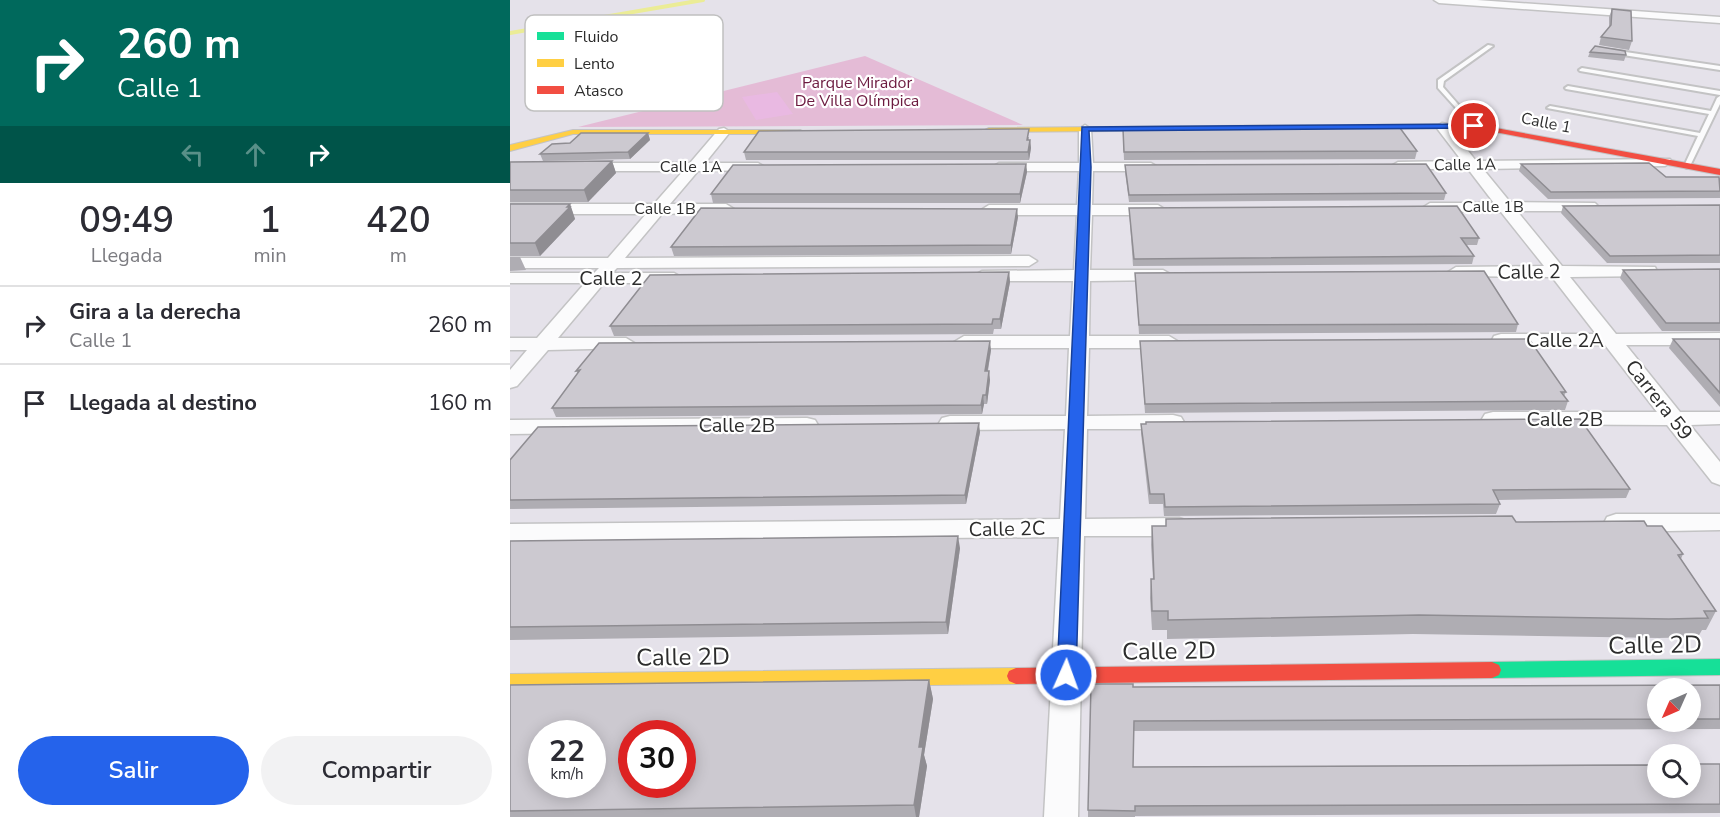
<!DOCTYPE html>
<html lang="es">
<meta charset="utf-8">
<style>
body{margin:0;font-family:"Nunito Sans",sans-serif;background:#f2f2f3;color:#2b2b33;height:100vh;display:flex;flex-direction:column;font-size:22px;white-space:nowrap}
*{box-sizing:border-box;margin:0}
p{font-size:20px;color:#7c7c81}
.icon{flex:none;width:33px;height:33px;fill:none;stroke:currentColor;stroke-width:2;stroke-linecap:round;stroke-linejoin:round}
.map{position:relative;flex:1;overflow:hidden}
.drawer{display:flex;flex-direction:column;background:#fff;width:510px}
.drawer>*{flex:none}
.guide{background:#00695c;color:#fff;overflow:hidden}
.needle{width:39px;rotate:225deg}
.controls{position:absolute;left:1137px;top:678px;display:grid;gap:12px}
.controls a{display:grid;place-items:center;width:54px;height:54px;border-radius:50%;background:#fff;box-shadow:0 3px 15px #0003;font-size:30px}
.speed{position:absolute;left:18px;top:720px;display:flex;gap:12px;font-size:30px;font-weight:700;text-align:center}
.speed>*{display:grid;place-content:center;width:78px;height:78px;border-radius:50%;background:#fff;box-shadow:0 3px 15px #0003;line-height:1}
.speed small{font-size:15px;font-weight:400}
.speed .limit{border:9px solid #d22;background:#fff;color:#111}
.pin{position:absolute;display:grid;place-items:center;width:51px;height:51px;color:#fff;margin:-26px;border:3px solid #fff;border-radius:50%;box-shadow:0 2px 6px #0007}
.me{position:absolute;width:66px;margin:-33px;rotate:2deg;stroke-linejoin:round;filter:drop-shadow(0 0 4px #0008)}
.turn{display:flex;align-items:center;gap:21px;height:126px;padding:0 18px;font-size:27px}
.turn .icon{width:78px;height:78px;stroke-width:2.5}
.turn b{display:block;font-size:42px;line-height:51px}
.lanes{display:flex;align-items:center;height:57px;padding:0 18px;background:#0003;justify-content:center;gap:30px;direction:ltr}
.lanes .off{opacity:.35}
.eta{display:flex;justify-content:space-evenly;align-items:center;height:102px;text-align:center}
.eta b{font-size:36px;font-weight:600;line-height:42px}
.primary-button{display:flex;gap:12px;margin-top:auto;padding:12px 18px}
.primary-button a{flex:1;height:69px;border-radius:36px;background:#2563eb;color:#fff;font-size:24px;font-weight:600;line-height:69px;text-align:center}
.primary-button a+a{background:#f2f2f3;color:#2b2b33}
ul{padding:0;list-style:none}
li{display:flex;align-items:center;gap:18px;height:78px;padding:0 18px;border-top:2px solid #e1e1e2}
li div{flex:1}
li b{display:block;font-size:22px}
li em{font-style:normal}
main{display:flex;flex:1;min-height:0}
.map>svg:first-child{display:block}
</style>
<main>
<section class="drawer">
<div class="guide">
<div class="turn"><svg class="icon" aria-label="right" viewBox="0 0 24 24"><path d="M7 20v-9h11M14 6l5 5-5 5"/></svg><div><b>260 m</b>Calle 1</div></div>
<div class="lanes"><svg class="icon off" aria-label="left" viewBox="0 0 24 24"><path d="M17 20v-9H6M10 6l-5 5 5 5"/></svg><svg class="icon off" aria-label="ahead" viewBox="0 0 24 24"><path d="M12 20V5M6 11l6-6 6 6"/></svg><svg class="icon" aria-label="right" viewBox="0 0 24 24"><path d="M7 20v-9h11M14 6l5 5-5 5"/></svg></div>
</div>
<div class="eta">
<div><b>09:49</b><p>Llegada</p></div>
<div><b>1</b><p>min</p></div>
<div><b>420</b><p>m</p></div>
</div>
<ul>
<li><svg class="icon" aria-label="right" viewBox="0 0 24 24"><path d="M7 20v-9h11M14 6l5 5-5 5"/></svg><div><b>Gira a la derecha</b><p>Calle 1</p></div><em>260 m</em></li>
<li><svg class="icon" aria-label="arrive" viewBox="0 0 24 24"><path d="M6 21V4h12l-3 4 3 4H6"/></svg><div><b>Llegada al destino</b></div><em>160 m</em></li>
</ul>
<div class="primary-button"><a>Salir</a><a>Compartir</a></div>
</section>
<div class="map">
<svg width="1210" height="817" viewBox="0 0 1210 817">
<rect width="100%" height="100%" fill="#e5e2ea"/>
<polygon fill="#e4bbd6" points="355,56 513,125 68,127"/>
<polygon fill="#e9b9e2" points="267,92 283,114 246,120 232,97"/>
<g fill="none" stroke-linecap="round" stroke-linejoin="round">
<polyline stroke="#ebec96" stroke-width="4" points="0,33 193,0"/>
<g stroke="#c3c3c4" stroke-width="4">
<g id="lane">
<polygon points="978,45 983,46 934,81 933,87 966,125 967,126 964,128 928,88 928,80"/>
<polygon points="1102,50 1210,66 1210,70 1100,53"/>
<polygon points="1072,68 1210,91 1210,95 1070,71 1069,70"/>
<polygon points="1058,86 1201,111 1207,98 1210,96 1210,104 1180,166 1177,168 1174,166 1188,136 1037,108 1040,106 1190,133 1199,114 1056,89 1055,88"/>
</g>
</g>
<g stroke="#c3c3c4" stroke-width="3">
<g id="street">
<polygon points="924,0 967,0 1210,17 1210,23 929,3"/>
<polygon points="932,123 937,124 966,161 1160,159 1162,162 1155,166 973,169 1000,202 1085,203 1088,206 1085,209 1080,211 1007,211 1052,266 1145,267 1147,271 1139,276 1060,277 1106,334 1210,333 1210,345 1116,345 1170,412 1210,412 1210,424 1180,425 1210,462 1210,485 1202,482 1157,425 975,424 972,419 975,414 983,412 1147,412 1095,345 984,344 982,340 984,336 991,334 1086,334 1042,277 940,276 938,272 946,267 1034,266 991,212 915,211 912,208 920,203 984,203 958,169 883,169 881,166 888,162 952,161 926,127"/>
<polygon points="575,125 581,129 583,163 641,163 648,167 641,171 583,171 582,205 648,205 656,210 648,215 582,215 580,270 653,270 662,275 653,280 580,281 579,336 659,336 669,342 659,348 579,348 577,416 663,415 671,417 674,422 671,427 663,429 577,429 575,519 669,518 678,521 681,527 678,533 669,536 574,536 568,817 534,817 549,537 0,542 0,524 550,519 555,429 440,430 432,428 429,423 432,418 440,416 556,416 559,348 454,348 444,342 454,336 560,336 563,281 472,281 463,276 472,271 564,270 567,215 479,215 471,210 479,205 567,205 569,171 489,171 482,167 489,163 569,163 569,129"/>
<polygon points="214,128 220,132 195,163 248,163 255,167 253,170 188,171 160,204 216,204 224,209 221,212 152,214 115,258 519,256 527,261 519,266 107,268 102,273 164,273 173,278 164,283 94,283 48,338 116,338 126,344 123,348 38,350 7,386 0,388 0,370 17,350 0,350 0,338 27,338 75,283 0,283 0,273 84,273 89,268 0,268 0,258 98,258 136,214 0,214 0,204 144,204 173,171 75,171 68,167 75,163 180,163 209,129"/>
<polygon points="297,418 305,420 308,425 305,430 0,434 0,420"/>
<polygon points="1106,514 1210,514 1210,530 1106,532 1097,529 1094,523 1097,517"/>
</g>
</g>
<g stroke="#c3c3c4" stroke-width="2">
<polygon id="fast" points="1210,659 1210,675 982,678 975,675 973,670 975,665 982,662"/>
</g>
<g stroke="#c3c3c4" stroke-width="2">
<g id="slow">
<polygon points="836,125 840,127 839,129 479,132 475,130 479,128"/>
<polygon points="63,130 290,130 294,132 290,134 63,134 0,151 0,145"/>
<polygon points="506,668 513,671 515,676 513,681 506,684 0,690 0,674"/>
</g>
</g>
<g stroke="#c3c3c4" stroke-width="2">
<g id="jam">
<polygon points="964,124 1210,169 1210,175 964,128 836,129 832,127 836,125"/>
<polygon points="982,662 989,665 991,670 989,675 982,678 506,684 499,681 497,676 499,671 506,668"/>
</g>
</g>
<use href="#lane" fill="#fbfbfc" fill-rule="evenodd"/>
<use href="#street" fill="#fbfbfc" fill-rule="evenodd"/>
<use href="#fast" fill="#16e098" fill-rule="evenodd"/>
<use href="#slow" fill="#ffcf43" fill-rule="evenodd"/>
<use href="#jam" fill="#f24e42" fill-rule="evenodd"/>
</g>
<g fill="#afadb3" fill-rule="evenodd">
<polygon points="1102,9 1122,41 1119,50 1089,45 1091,37 1099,27 1099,17"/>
<polygon points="1080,52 1116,55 1114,61 1078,57"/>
<polygon points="138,133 140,140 120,159 33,161 30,154 60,143"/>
<polygon points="613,136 907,151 905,159 614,160"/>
<polygon points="519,137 519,140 520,140 521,148 519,160 236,160 234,152"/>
<polygon points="102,161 106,173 78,202 0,202 0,162"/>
<polygon points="516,164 517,172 510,203 203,203 201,194"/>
<polygon points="1011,164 1156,177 1210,178 1210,198 1038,199 1009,171"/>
<polygon points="615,165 936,193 934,200 619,202 615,172"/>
<polygon points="0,204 60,204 65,219 30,256 0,256"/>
<polygon points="1210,205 1210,263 1097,263 1051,213 1053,206"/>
<polygon points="619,208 969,238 967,245 957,245 964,256 962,264 623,266"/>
<polygon points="508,217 501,254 164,256 161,247"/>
<polygon points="0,257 10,257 16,270 0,271"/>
<polygon points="1210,269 1210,331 1152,331 1110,278 1113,270"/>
<polygon points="499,272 500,282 491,329 484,329 483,334 104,336 100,326"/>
<polygon points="625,273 1008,324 1006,332 629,334"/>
<polygon points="1163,339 1210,339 1210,407 1159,348"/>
<polygon points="630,341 1056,392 1054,396 1058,401 1055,410 635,413"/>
<polygon points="481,350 478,371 480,380 477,404 474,404 472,414 46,417 42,408 68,374 66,371"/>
<polygon points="631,424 636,424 1120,489 1116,498 987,500 990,504 986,514 654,516 653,504 639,504 631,433"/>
<polygon points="470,432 456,504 0,509 0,460"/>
<polygon points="656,519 1006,522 1137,526 1173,554 1171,559 1206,611 1196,630 1192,630 1188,637 1149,638 903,634 657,639 657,630 642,630 640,598 641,579 643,579 641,545 642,526 656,526"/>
<polygon points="0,541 450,548 438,634 0,640"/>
<polygon points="419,680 423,699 414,755 417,766 409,817 0,817 0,685"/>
<path d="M 1210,685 L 1210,729 L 624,731 L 623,767 L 1210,764 L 1210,813 L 625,816 L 625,817 L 578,817 L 578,810 L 623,687 ZM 1148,688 L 1180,688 L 1180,722 L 1148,722 Z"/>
</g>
<g fill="#8f8d92">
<polygon points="138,133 140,140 120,159 118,152"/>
<polygon points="520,140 521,148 519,160 518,152"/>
<polygon points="102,161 106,173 78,202 74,190"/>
<polygon points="516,164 517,172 510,203 510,194"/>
<polygon points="60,204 65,219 30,256 25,243"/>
<polygon points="507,209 508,217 501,254 501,245"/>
<polygon points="499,272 500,282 491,329 490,319"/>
<polygon points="480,341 481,350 476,380 475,371"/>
<polygon points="479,371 480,380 477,404 476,395"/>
<polygon points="473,395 474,404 472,414 471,405"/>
<polygon points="469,423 470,432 456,504 455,495"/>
<polygon points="448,536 450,548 438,634 436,622"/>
<polygon points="419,680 423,699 414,755 417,766 409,817 406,817 404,805 409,747"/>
</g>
<g fill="#ccc9d0" stroke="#8f8d92" stroke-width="1.5" fill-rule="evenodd">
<polygon points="1102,9 1121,11 1122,41 1091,37 1101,25"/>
<polygon points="1085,46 1115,51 1116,55 1080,52"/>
<polygon points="890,128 907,151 614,152 613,129"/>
<polygon points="519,129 517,140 520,140 518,152 234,152 249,131"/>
<polygon points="71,133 138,133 118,152 30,154 42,144 60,143"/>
<polygon points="102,161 74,190 0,190 0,162"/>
<polygon points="1139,163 1156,177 1209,177 1210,191 1041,192 1011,164"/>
<polygon points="516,164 510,194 201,194 223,165"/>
<polygon points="916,164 936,193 619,195 615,165"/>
<polygon points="0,204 60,204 57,207 60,207 25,243 0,243"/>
<polygon points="1210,205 1210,255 1100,256 1053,206"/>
<polygon points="947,206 969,238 951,238 964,256 624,259 619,208"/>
<polygon points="191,208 507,209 501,245 161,247"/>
<polygon points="1210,269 1210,323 1156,323 1113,270"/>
<polygon points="974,271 1008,324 629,325 625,273"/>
<polygon points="499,272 490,319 483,319 482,324 100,326 140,275"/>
<polygon points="1019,339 1056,392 1051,392 1058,401 635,404 630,341"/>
<polygon points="1163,339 1210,339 1210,393"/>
<polygon points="480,341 475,371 479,371 476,395 473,395 471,405 42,408 70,370 66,371 89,343"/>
<polygon points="1070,419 1120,489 983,490 990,504 655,507 654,494 640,494 631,424 636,424 636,422"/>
<polygon points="469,423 455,495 0,500 0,460 28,427"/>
<polygon points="1002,516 1006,522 1134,521 1137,526 1152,526 1173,554 1168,555 1206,611 1194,611 1198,618 1159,619 909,615 658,620 658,611 642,611 641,579 644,579 642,526 656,526 656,519"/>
<polygon points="448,536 436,622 0,627 0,541"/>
<path d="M 419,680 L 409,747 L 413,747 L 404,805 L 0,811 L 0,685 ZM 32,734 L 82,734 L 82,784 L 32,784 ZM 122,734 L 172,734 L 172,784 L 122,784 Z"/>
<polygon points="581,684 623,684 623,687 1210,685 1210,719 1180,719 1180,688 1148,688 1148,719 624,721 623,767 1148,765 1148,788 1180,788 1180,764 1210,764 1210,804 625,806 625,811 578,810"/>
</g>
<polygon fill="#2563eb" stroke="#184099" stroke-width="1.5" points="964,124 967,128 579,131 581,167 566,675 563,680 556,683 550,680 547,675 572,127"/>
<g text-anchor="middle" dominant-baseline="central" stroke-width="4.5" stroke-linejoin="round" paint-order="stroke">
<g font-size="16" fill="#6c1a3f" stroke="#fff">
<text x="347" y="83">Parque Mirador<tspan x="347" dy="18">De Villa Olímpica</tspan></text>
</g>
<g font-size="16" fill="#2c2c2c" stroke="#fff">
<text transform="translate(1036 123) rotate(11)">Calle 1</text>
<text transform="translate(955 165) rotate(-1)">Calle 1A</text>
<text x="181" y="167">Calle 1A</text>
<text x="983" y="207">Calle 1B</text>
<text x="155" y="209">Calle 1B</text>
</g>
<g font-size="20" fill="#2c2c2c" stroke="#fff">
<text transform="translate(1019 272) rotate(-1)">Calle 2</text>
<text x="101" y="278">Calle 2</text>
<text x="1055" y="340">Calle 2A</text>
<text transform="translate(1149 400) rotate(52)">Carrera 59</text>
<text x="1055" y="419">Calle 2B</text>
<text x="227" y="425">Calle 2B</text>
<text transform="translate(497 529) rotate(-1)">Calle 2C</text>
</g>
<g font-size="24" fill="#2c2c2c" stroke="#fff">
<text transform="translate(1145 645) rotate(-1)">Calle 2D</text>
<text transform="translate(659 651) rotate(-1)">Calle 2D</text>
<text transform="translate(173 657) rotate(-1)">Calle 2D</text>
</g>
</g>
<rect x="15" y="15" width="198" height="96" rx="9" fill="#fff" stroke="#c0c0c0" stroke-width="1.5"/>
<rect x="27" y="32" width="27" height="8" fill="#16e098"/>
<rect x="27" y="59" width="27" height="8" fill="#ffcf43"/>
<rect x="27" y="86" width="27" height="8" fill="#f24e42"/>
<g font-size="16" fill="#2c2c2c">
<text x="64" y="42">Fluido</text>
<text x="64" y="69">Lento</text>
<text x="64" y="96">Atasco</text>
</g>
</svg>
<div class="controls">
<a><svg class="needle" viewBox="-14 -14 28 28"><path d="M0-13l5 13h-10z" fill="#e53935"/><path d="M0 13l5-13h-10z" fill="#7c7c81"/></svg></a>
<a><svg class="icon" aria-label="search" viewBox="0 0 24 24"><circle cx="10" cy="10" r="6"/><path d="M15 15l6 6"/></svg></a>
</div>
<div class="speed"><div>22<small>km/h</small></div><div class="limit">30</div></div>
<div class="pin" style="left:964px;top:126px;background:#d93025"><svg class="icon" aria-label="arrive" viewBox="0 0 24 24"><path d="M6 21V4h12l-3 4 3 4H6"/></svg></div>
<svg class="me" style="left:556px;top:675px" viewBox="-20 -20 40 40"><circle r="17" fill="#2563eb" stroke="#fff" stroke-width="3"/><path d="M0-11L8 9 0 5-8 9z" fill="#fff"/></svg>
</div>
</main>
